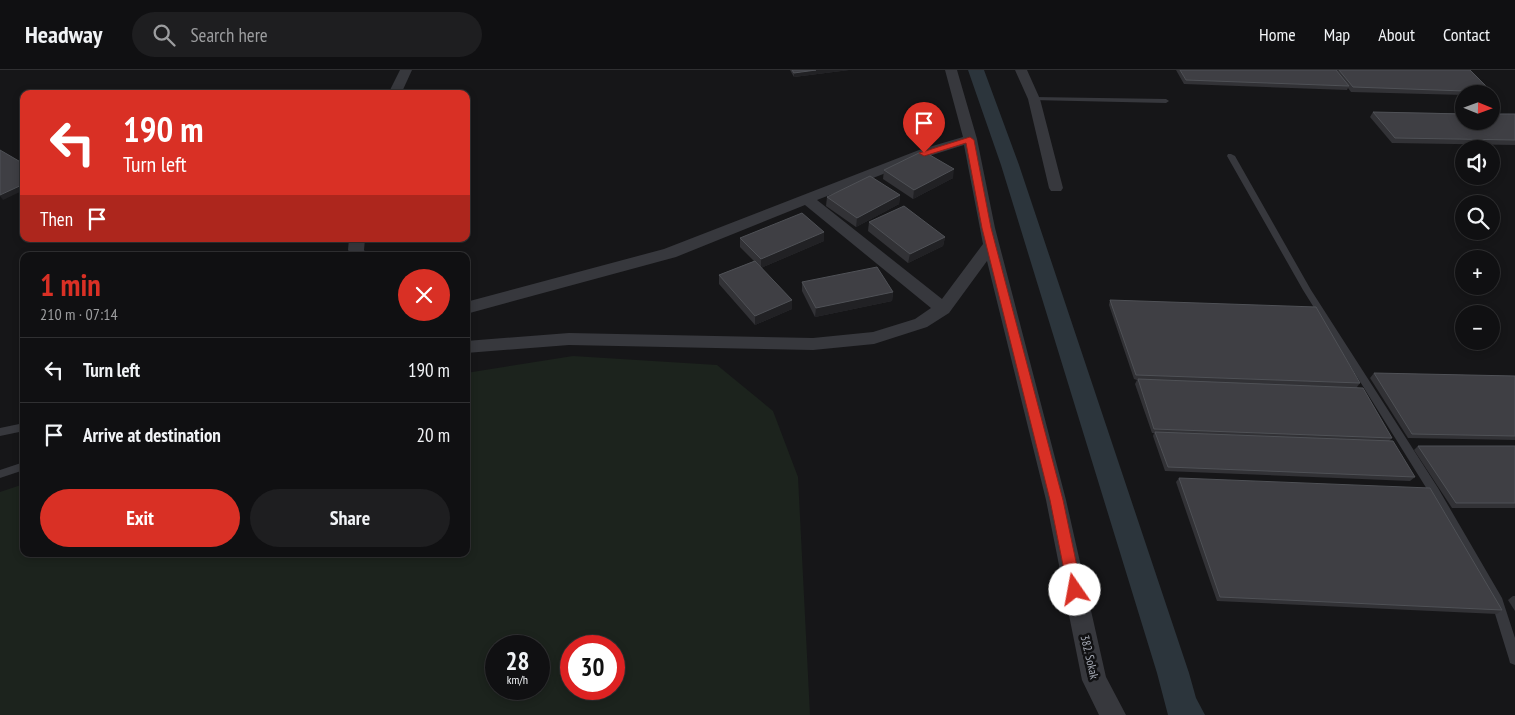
<!DOCTYPE html>
<meta charset="utf-8">
<style>
body{margin:0;font-family:"PT Sans Narrow",sans-serif;background:#1e1e20;color:#f1f3f6;height:100vh;display:flex;flex-direction:column;font-size:19px;white-space:nowrap}
*{box-sizing:border-box;margin:0}
p{font-size:16px;color:#9c9d9f}
.icon{flex:none;width:28px;height:28px;fill:none;stroke:currentColor;stroke-width:2;stroke-linecap:round;stroke-linejoin:round}
.map{position:relative;flex:1;overflow:hidden}
.side{position:absolute;left:20px;top:182px;width:450px;height:305px;display:flex;flex-direction:column;background:#101012;border-radius:10px;box-shadow:0 2px 8px #0003,0 0 0 1px #303032}
.side>*{flex:none}
.banner{position:absolute;left:20px;top:20px;width:450px;height:152px;border-radius:10px;box-shadow:0 2px 8px #0003,0 0 0 1px #303032;background:#d93025;color:#fff;overflow:hidden}
.needle{width:32px;rotate:91deg}
.controls{position:absolute;left:1455px;top:15px;display:grid;gap:10px}
.controls a{display:grid;place-items:center;width:45px;height:45px;border-radius:50%;background:#101012;box-shadow:0 2px 8px #0003,0 0 0 1px #303032;font-size:25px}
.speed{position:absolute;left:485px;top:565px;display:flex;gap:10px;font-size:25px;font-weight:700;text-align:center}
.speed>*{display:grid;place-content:center;width:65px;height:65px;border-radius:50%;background:#101012;box-shadow:0 2px 8px #0003,0 0 0 1px #303032;line-height:1}
.speed small{font-size:12px;font-weight:400}
.speed .limit{border:8px solid #d22;background:#fff;color:#111}
.pin{position:absolute;display:grid;place-items:center;width:42px;height:42px;color:#fff;margin:-51px -21px;border-radius:50% 50% 50% 0;rotate:-45deg;box-shadow:0 0 5px #0007}
.pin .icon{rotate:45deg}
.me{position:absolute;width:55px;margin:-28px;rotate:348deg;stroke-linejoin:round;filter:drop-shadow(0 0 4px #0008)}
.turn{display:flex;align-items:center;gap:18px;height:105px;padding:0 20px;font-size:22px}
.turn .icon{width:65px;height:65px;stroke-width:2.5}
.turn b{display:block;font-size:35px;line-height:42px}
.then{display:flex;align-items:center;height:48px;padding:0 20px;background:#0003;gap:10px;font-size:19px}
.round{display:grid;place-items:center;flex:none;width:52px;height:52px;border-radius:26px;background:#1e1e20}
.overview{display:flex;align-items:center;justify-content:space-between;height:85px;padding:0 20px}
h1{font-size:30px;font-weight:800;line-height:38px;color:#d93025}
.action{display:flex;gap:10px;margin-top:auto;padding:10px 20px}
.action a{flex:1;height:58px;border-radius:30px;background:#d93025;color:#fff;font-size:20px;font-weight:800;line-height:58px;text-align:center}
.action a+a{background:#1e1e20;color:#f1f3f6}
ul{padding:0;list-style:none}
li{display:flex;align-items:center;gap:15px;height:65px;padding:0 20px;border-top:1px solid #303032}
li div{flex:1}
li b{display:block;font-size:19px}
li em{font-style:normal}
header{display:flex;align-items:center;gap:30px;box-sizing:border-box;height:70px;padding:0 25px;background:#101012;border-bottom:1px solid #303032}
header strong{font-size:24px}
nav{display:flex;gap:28px;margin-inline-start:auto;font-size:18px}
.search{width:350px;height:45px;background:#1e1e20;display:flex;align-items:center;gap:12px;box-sizing:border-box;padding:0 18px;border-radius:28px;color:#9c9d9f;font-size:19px}
.map>svg:first-child{display:block}
</style>
<header>
<strong>Headway</strong>
<div class="search"><svg class="icon" aria-label="search" viewBox="0 0 24 24"><circle cx="10" cy="10" r="6"/><path d="M15 15l6 6"/></svg>Search here</div>
<nav><a>Home</a><a>Map</a><a>About</a><a>Contact</a></nav>
</header>
<div class="map">
<svg width="1515" height="645" viewBox="0 0 1515 645">
<rect width="100%" height="100%" fill="#161618"/>
<path fill="#1c231d" fill-rule="evenodd" d="M 573,286 L 717,295 L 773,341 L 798,407 L 810,645 L 0,645 L 0,422 L 24,414 L 24,484 L 466,484 L 466,303 ZM 539,576 L 539,619 L 496,619 L 496,576 ZM 614,576 L 614,619 L 571,619 L 571,576 Z"/>
<g fill="none" stroke-linecap="round" stroke-linejoin="round">
<polygon fill="#2c353c" fill-rule="evenodd" points="968,0 984,0 1019,95 1189,603 1196,628 1205,645 1168,645 1157,603 1001,95"/>
<g fill="#37383d" fill-rule="evenodd">
<polygon points="1034,27 1166,29 1169,31 1166,33 1032,30 1031,29"/>
<polygon points="1228,84 1231,84 1235,86 1311,220 1438,418 1502,528 1515,568 1515,595 1510,593 1509,589 1492,534 1430,424 1303,220 1227,86"/>
<polygon points="24,353 24,361 0,366 0,358"/>
<polygon points="24,392 24,400 0,408 0,400"/>
</g>
<g fill="#37383d" fill-rule="evenodd">
<polygon points="400,0 412,0 401,24 388,24"/>
<path d="M 945,0 L 957,0 L 977,69 L 995,158 L 1066,430 L 1106,607 L 1126,645 L 1099,645 L 1082,610 L 1046,430 L 987,191 L 949,243 L 927,257 L 874,274 L 813,280 L 569,275 L 466,283 L 466,271 L 569,263 L 813,268 L 873,262 L 915,249 L 931,238 L 805,135 L 676,187 L 466,244 L 466,232 L 664,179 L 919,80 L 963,67 ZM 964,75 L 983,174 L 942,229 L 817,130 L 929,86 Z"/>
<polygon points="1015,0 1027,0 1040,29 1063,118 1061,121 1051,121 1049,118 1028,29"/>
<polygon points="349,169 365,169 364,180 368,186 352,186 348,180"/>
</g>
</g>
<g fill="#323236">
<polygon points="790,0 849,0 794,7"/>
<polygon points="1176,0 1470,0 1492,22 1490,24 1464,24 1464,25 1351,22 1348,18 1347,20 1184,14"/>
<polygon points="1373,42 1515,44 1515,75 1392,73 1370,47"/>
<polygon points="884,100 953,108 913,129 883,109"/>
<polygon points="900,125 899,134 856,157 826,136 827,127"/>
<polygon points="869,152 945,167 943,176 908,193 868,161"/>
<polygon points="740,168 824,171 761,198 792,230 792,239 755,255 719,214 719,205 754,191 740,177"/>
<polygon points="802,212 893,222 892,231 815,247 802,221"/>
<polygon points="1110,230 1360,313 1357,317 1392,368 1389,371 1415,407 1410,411 1165,401 1153,366 1154,363 1152,363 1135,314 1137,310 1134,309 1109,235"/>
<polygon points="1374,303 1515,306 1515,370 1408,368 1370,308"/>
<polygon points="1418,376 1515,376 1515,438 1452,438 1414,380"/>
<polygon points="1179,408 1502,540 1497,544 1217,531 1176,412"/>
<polygon points="1513,526 1515,526 1515,541 1508,530"/>
</g>
<g fill="#212124">
<polygon points="816,0 849,0 794,7 794,3"/>
<polygon points="954,99 953,108 913,129 914,120"/>
<polygon points="24,114 24,120 3,130 0,126 0,125"/>
<polygon points="900,125 899,134 856,157 857,148"/>
<polygon points="824,162 824,171 761,198 761,189"/>
<polygon points="945,167 943,176 908,193 910,184"/>
<polygon points="893,222 892,231 815,247 816,238"/>
<polygon points="792,230 792,239 755,255 755,246"/>
</g>
<g fill="#3f3f44" stroke="#4f5156">
<polygon points="792,0 816,0 794,3"/>
<polygon points="1180,0 1336,0 1349,16 1186,10"/>
<polygon points="1339,0 1470,0 1492,22 1353,17"/>
<polygon points="1373,42 1464,44 1464,51 1491,51 1491,44 1515,44 1515,70 1395,68"/>
<polygon points="0,80 24,94 24,114 0,125"/>
<polygon points="923,81 954,99 914,120 884,100"/>
<polygon points="870,106 900,125 857,148 827,127"/>
<polygon points="904,136 945,167 910,184 869,152"/>
<polygon points="802,143 824,162 761,189 740,168"/>
<polygon points="755,191 792,230 755,246 719,205"/>
<polygon points="877,197 893,222 816,238 802,212"/>
<polygon points="1110,230 1316,237 1360,313 1136,305"/>
<polygon points="1374,303 1515,306 1515,366 1412,364"/>
<polygon points="1138,309 1363,318 1392,368 1154,359"/>
<polygon points="1155,362 1393,371 1415,407 1168,397"/>
<polygon points="1418,376 1515,376 1515,433 1456,433"/>
<polygon points="1179,408 1430,418 1502,540 1220,527"/>
</g>
<polygon fill="#d93025" stroke="#8d1f18" points="970,67 974,70 991,158 1063,430 1082,520 1080,525 1075,526 1070,525 1068,520 1050,430 982,158 966,73 924,86 919,83"/>
<g text-anchor="middle" dominant-baseline="central" stroke-width="5" stroke-linejoin="round" paint-order="stroke">
<g font-size="12" fill="#a8adb8" stroke="#111113">
<text transform="translate(1090 587) rotate(77)">382. Sokak</text>
</g>
</g>
</svg>
<div class="controls">
<a><svg class="needle" viewBox="-14 -14 28 28"><path d="M0-13l5 13h-10z" fill="#e53935"/><path d="M0 13l5-13h-10z" fill="#9c9d9f"/></svg></a>
<a><svg class="icon" aria-label="sound" viewBox="0 0 24 24"><path d="M4 9h4l5-4v14l-5-4H4zM17 9q2 3 0 6"/></svg></a>
<a><svg class="icon" aria-label="search" viewBox="0 0 24 24"><circle cx="10" cy="10" r="6"/><path d="M15 15l6 6"/></svg></a>
<a>+</a>
<a>−</a>
</div>
<div class="speed"><div>28<small>km/h</small></div><div class="limit">30</div></div>
<div class="pin" style="left:924px;top:83px;background:#d93025"><svg class="icon" aria-label="arrive" viewBox="0 0 24 24"><path d="M6 21V4h12l-3 4 3 4H6"/></svg></div>
<svg class="me" style="left:1075px;top:520px" viewBox="-20 -20 40 40"><circle r="19" fill="#fff"/><path d="M0-13L10 11 0 6-10 11z" fill="#d93025"/></svg>
<div class="banner">
<div class="turn"><svg class="icon" aria-label="left" viewBox="0 0 24 24"><path d="M17 20v-9H6M10 6l-5 5 5 5"/></svg><div><b>190 m</b>Turn left</div></div>
<div class="then">Then<svg class="icon" aria-label="arrive" viewBox="0 0 24 24"><path d="M6 21V4h12l-3 4 3 4H6"/></svg></div>
</div>
<section class="side">
<div class="overview"><div><h1>1 min</h1><p>210 m · 07:14</p></div><a class="round" style="background:#d93025;color:#fff"><svg class="icon" aria-label="close" viewBox="0 0 24 24"><path d="M6 6l12 12M18 6L6 18"/></svg></a></div>
<ul>
<li><svg class="icon" aria-label="left" viewBox="0 0 24 24"><path d="M17 20v-9H6M10 6l-5 5 5 5"/></svg><div><b>Turn left</b></div><em>190 m</em></li>
<li><svg class="icon" aria-label="arrive" viewBox="0 0 24 24"><path d="M6 21V4h12l-3 4 3 4H6"/></svg><div><b>Arrive at destination</b></div><em>20 m</em></li>
</ul>
<div class="action"><a>Exit</a><a>Share</a></div>
</section>
</div>
